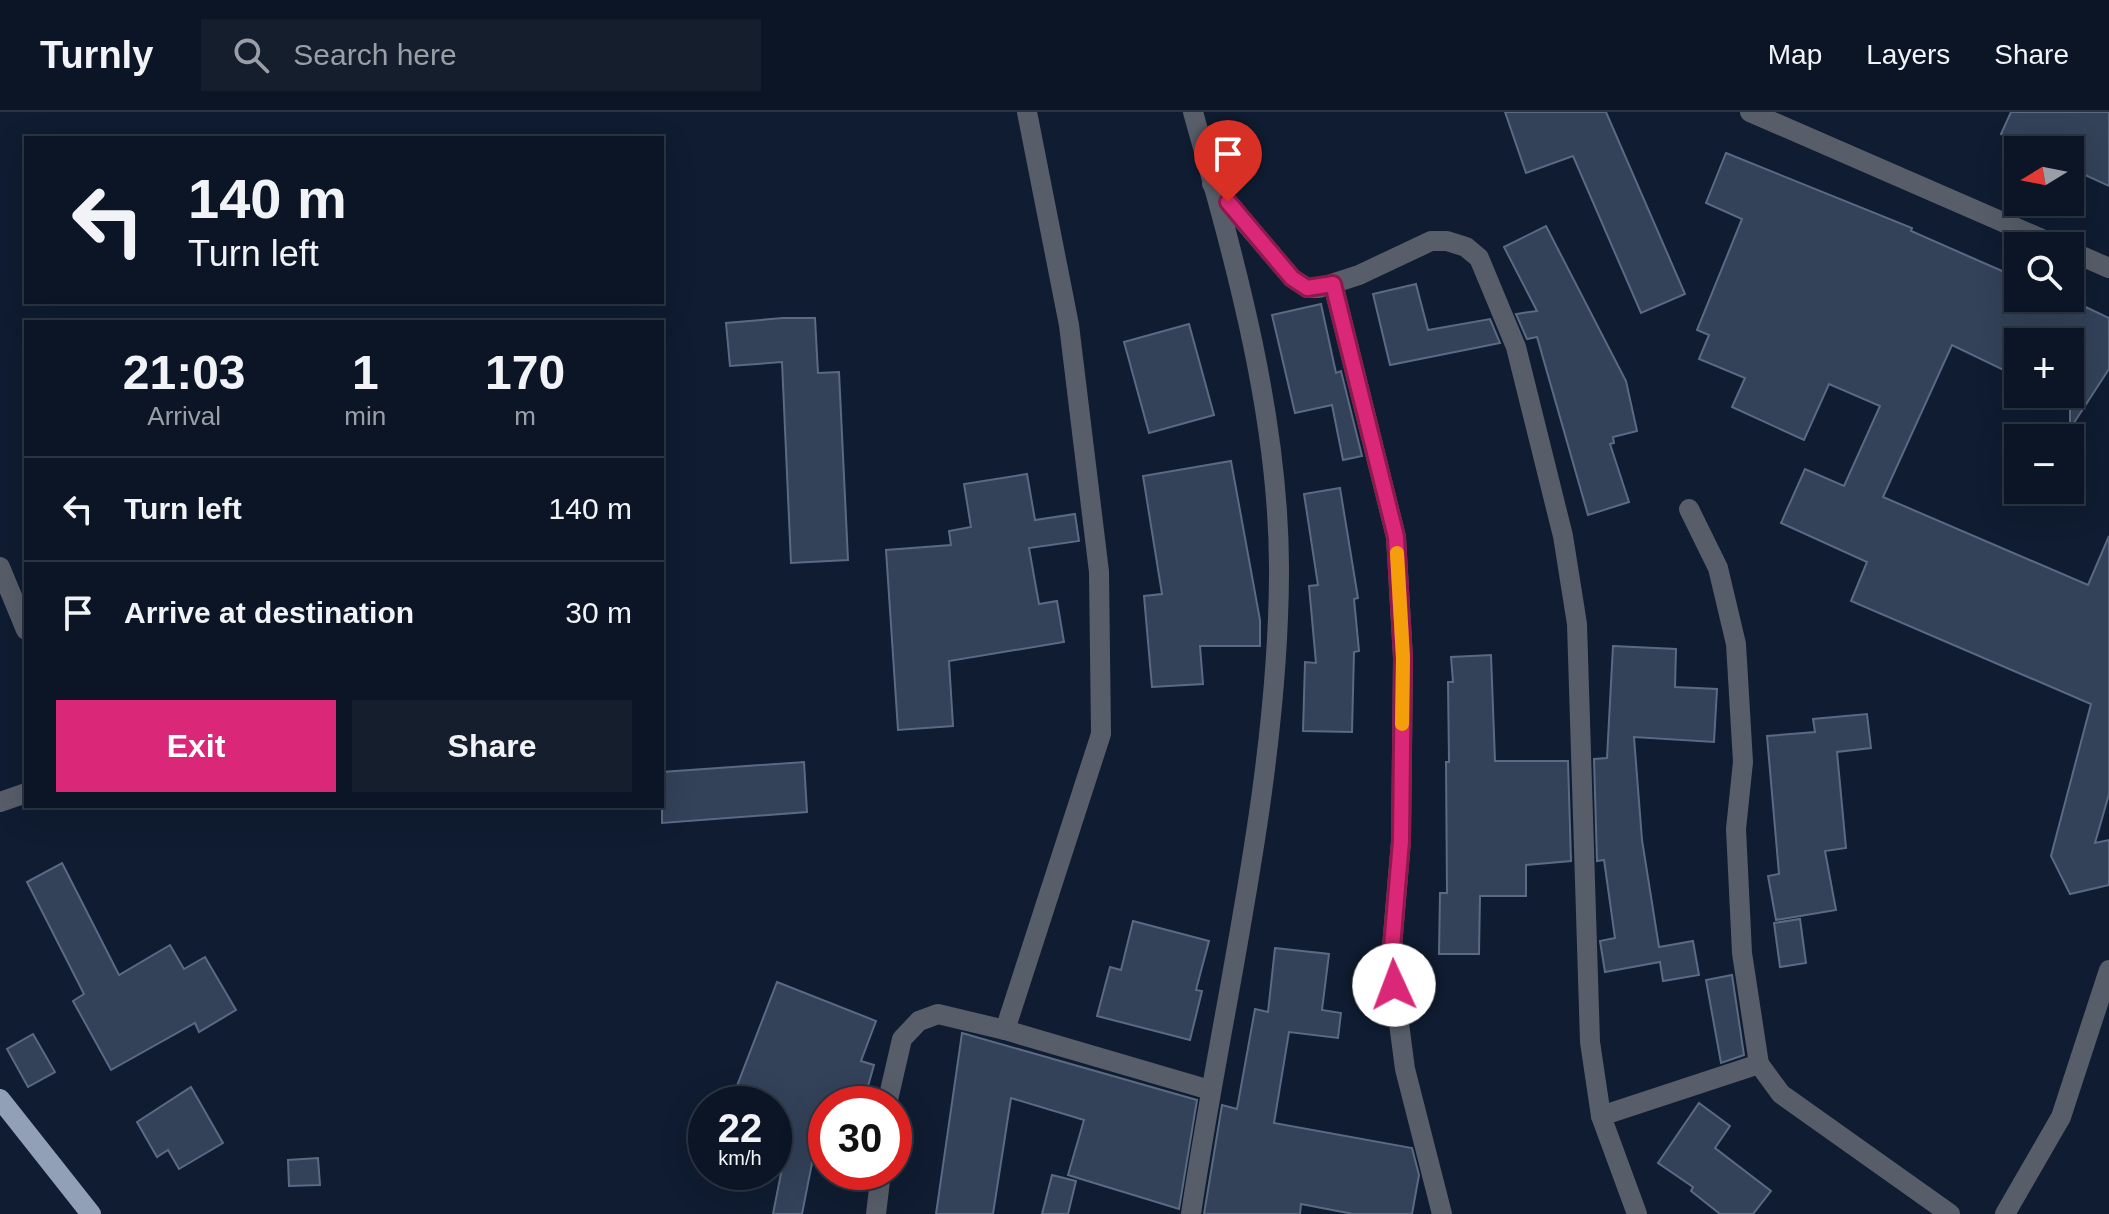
<!DOCTYPE html>
<meta charset="utf-8">
<style>
body{margin:0;font-family:Arial,sans-serif;background:#141e2d;color:#f1f3f6;height:100vh;display:flex;flex-direction:column;font-size:30px;white-space:nowrap}
*{box-sizing:border-box;margin:0}
p{font-size:26px;color:#9a9fa7}
.icon{flex:none;width:44px;height:44px;fill:none;stroke:currentColor;stroke-width:2;stroke-linecap:round;stroke-linejoin:round}
.map{position:relative;flex:1;overflow:hidden}
.panel{position:absolute;left:24px;top:208px;width:640px;height:488px;display:flex;flex-direction:column;background:#0b1525;border-radius:0px;box-shadow:0 8px 32px #0002,0 0 0 2px #2b3442}
.panel>*{flex:none}
.top-card{position:absolute;left:24px;top:24px;width:640px;height:168px;border-radius:0px;box-shadow:0 8px 32px #0002,0 0 0 2px #2b3442;background:#0b1525;color:#f1f3f6;overflow:hidden}
.needle{width:52px;rotate:260deg}
.fabs{position:absolute;left:2004px;top:24px;display:grid;gap:16px}
.fabs a{display:grid;place-items:center;width:80px;height:80px;border-radius:0px;background:#0b1525;box-shadow:0 8px 32px #0002,0 0 0 2px #2b3442;font-size:40px}
.speed{position:absolute;left:688px;top:974px;display:flex;gap:16px;font-size:40px;font-weight:700;text-align:center}
.speed>*{display:grid;place-content:center;width:104px;height:104px;border-radius:50%;background:#0b1525;box-shadow:0 8px 32px #0002,0 0 0 2px #2b3442;line-height:1}
.speed small{font-size:20px;font-weight:400}
.speed .limit{border:12px solid #d22;background:#fff;color:#111}
.pin{position:absolute;display:grid;place-items:center;width:68px;height:68px;color:#fff;margin:-82px -34px;border-radius:50% 50% 50% 0;rotate:-45deg;box-shadow:0 0 8px #0007}
.pin .icon{rotate:45deg}
.me{position:absolute;width:88px;margin:-44px;rotate:358deg;stroke-linejoin:round;filter:drop-shadow(0 0 6px #0008)}
.turn{display:flex;align-items:center;gap:28px;height:168px;padding:0 32px;font-size:36px}
.turn .icon{width:104px;height:104px;stroke-width:2.5}
.turn b{display:block;font-size:56px;line-height:68px}
.eta{display:flex;justify-content:space-evenly;align-items:center;height:136px;text-align:center}
.eta b{font-size:48px;font-weight:700;line-height:56px}
.cta{display:flex;gap:16px;margin-top:auto;padding:16px 32px}
.cta a{flex:1;height:92px;border-radius:0px;background:#db2777;color:#fff;font-size:32px;font-weight:700;line-height:92px;text-align:center}
.cta a+a{background:#141e2d;color:#f1f3f6}
ul{padding:0;list-style:none}
li{display:flex;align-items:center;gap:24px;height:104px;padding:0 32px;border-top:2px solid #2b3442}
li div{flex:1}
li b{display:block;font-size:30px}
li em{font-style:normal}
header{display:flex;align-items:center;gap:48px;box-sizing:border-box;height:112px;padding:0 40px;background:#0b1525;border-bottom:2px solid #2b3442}
header strong{font-size:38px}
nav{display:flex;gap:44px;margin-inline-start:auto;font-size:28px}
.search{width:560px;height:72px;background:#141e2d;display:flex;align-items:center;gap:20px;box-sizing:border-box;padding:0 28px;border-radius:0px;color:#9a9fa7;font-size:30px}
.map>svg:first-child{display:block}
</style>
<header>
<strong>Turnly</strong>
<div class="search"><svg class="icon" aria-label="search" viewBox="0 0 24 24"><circle cx="10" cy="10" r="6"/><path d="M15 15l6 6"/></svg>Search here</div>
<nav><a>Map</a><a>Layers</a><a>Share</a></nav>
</header>
<div class="map">
<svg width="2109" height="1102" viewBox="0 0 2109 1102">
<rect width="100%" height="100%" fill="#0f1c31"/>
<g fill="#334259" stroke="#5a6a83" stroke-width="2">
<polygon points="1505,0 1606,0 1685,182 1641,201 1573,44 1526,61"/>
<polygon points="2011,0 2109,0 2109,74 2070,56 2070,38 2035,38 2001,22"/>
<polygon points="1726,41 1912,116 1911,119 2018,166 2018,186 2067,186 2109,206 2109,257 2070,317 2070,230 2018,230 2018,265 1952,233 1883,385 2088,473 2109,424 2109,682 2095,731 2109,728 2109,773 2070,782 2051,744 2091,592 1851,489 1867,450 1781,411 1805,357 1844,374 1880,294 1829,272 1804,328 1732,295 1745,266 1699,247 1709,223 1697,218 1742,107 1706,91"/>
<polygon points="1546,114 1626,269 1637,319 1613,325 1614,331 1610,332 1629,390 1588,403 1537,225 1527,227 1516,202 1537,199 1504,135"/>
<polygon points="1416,172 1428,218 1490,207 1500,231 1390,253 1373,182"/>
<polygon points="1321,192 1336,261 1341,259 1362,344 1343,348 1332,293 1295,301 1272,203"/>
<polygon points="783,206 815,206 818,261 839,260 848,448 791,451 782,250 730,254 726,211"/>
<polygon points="1189,212 1214,303 1149,321 1124,230"/>
<polygon points="1231,349 1260,508 1260,534 1200,534 1203,572 1152,575 1144,484 1162,482 1143,364"/>
<polygon points="1027,362 1035,408 1075,402 1079,429 1029,436 1039,492 1057,489 1064,530 949,549 953,614 898,618 886,438 951,433 949,419 971,415 964,372"/>
<polygon points="1340,376 1358,486 1354,487 1359,539 1354,540 1352,620 1303,619 1305,550 1316,551 1309,474 1318,473 1304,382"/>
<polygon points="1613,534 1676,537 1675,575 1717,577 1714,630 1634,625 1642,728 1659,835 1693,829 1699,863 1663,869 1660,850 1605,860 1600,829 1615,826 1604,748 1597,749 1594,647 1607,646"/>
<polygon points="1491,543 1495,649 1568,649 1571,749 1526,753 1526,784 1480,784 1479,842 1439,842 1440,781 1447,781 1446,650 1449,650 1448,570 1453,570 1451,545"/>
<polygon points="1867,602 1871,636 1837,640 1846,736 1825,739 1836,798 1776,808 1768,764 1779,762 1767,624 1815,620 1813,607"/>
<polygon points="804,650 807,700 662,711 662,660"/>
<polygon points="62,751 119,863 170,833 184,857 205,845 236,898 199,920 195,911 111,958 73,889 84,882 27,770"/>
<polygon points="1800,807 1806,851 1780,855 1774,811"/>
<polygon points="1133,809 1209,829 1196,878 1202,879 1190,928 1097,904 1110,855 1121,858"/>
<polygon points="1275,836 1329,842 1322,898 1341,901 1338,926 1289,920 1274,1011 1412,1036 1419,1063 1412,1102 1353,1102 1301,1092 1300,1102 1204,1102 1222,993 1237,997 1255,897 1268,900"/>
<polygon points="1732,863 1744,943 1721,951 1706,868"/>
<polygon points="777,870 876,909 861,949 874,953 863,992 826,992 826,1051 813,1046 802,1102 773,1102 786,1036 774,1031 774,992 730,992"/>
<polygon points="962,921 1197,988 1179,1097 1068,1063 1084,1008 1011,986 993,1102 936,1102"/>
<polygon points="33,922 55,960 28,975 7,937"/>
<polygon points="191,975 223,1031 179,1057 168,1038 157,1045 137,1010"/>
<polygon points="1699,991 1730,1014 1715,1036 1771,1079 1753,1102 1720,1102 1691,1079 1693,1075 1658,1051"/>
<polygon points="318,1046 320,1073 289,1074 288,1048"/>
<polygon points="1052,1063 1076,1069 1068,1102 1042,1102"/>
</g>
<g fill="none" stroke-linecap="round" stroke-linejoin="round">
<g stroke="#575e69" stroke-width="20">
<polyline points="1750,0 2058,134"/>
<polyline points="1212,72 1292,166 1307,176 1319,176 1359,163 1431,129 1447,129 1466,135 1479,146 1516,235 1563,424 1577,512 1590,930 1601,1004 1637,1102"/>
<polyline points="2070,139 2109,156"/>
<polyline points="1333,172 1396,425 1403,546 1401,729 1392,835 1394,873 1405,957 1442,1102"/>
<polyline points="1689,397 1718,456 1736,532 1743,650 1736,717 1742,841 1759,952 1781,982 1950,1102"/>
<polyline points="0,455 26,518"/>
<polyline points="0,690 26,681"/>
<polyline points="1005,918 1101,622 1099,460 1069,213 1027,0"/>
<polyline points="887,992 902,927 919,909 938,902 1005,918 1210,978"/>
<polyline points="1601,1004 1759,952"/>
<polyline points="876,1102 881,1060"/>
<path d="M 1191,1102 C 1222,892 1278,673 1279,462 C 1280,306 1235,149 1193,0"/>
<polyline points="2005,1102 2061,1005 2109,858"/>
</g>
<polyline stroke="#91a0b7" stroke-width="20" points="0,987 91,1102"/>
</g>
<g fill="none" stroke-linecap="round" stroke-linejoin="round">
<g stroke="#8e194d" stroke-width="20">
<polyline id="route" points="1228,90 1292,166 1307,176 1333,172 1396,425 1403,546 1401,729 1392,835 1394,873"/>
</g>
<use href="#route" stroke="#db2777" stroke-width="14"/>
<polyline stroke="#f59e0b" stroke-width="14" points="1397,441 1403,546 1402,612"/>
</g>
</svg>
<div class="fabs">
<a><svg class="needle" viewBox="-14 -14 28 28"><path d="M0-13l5 13h-10z" fill="#e53935"/><path d="M0 13l5-13h-10z" fill="#9a9fa7"/></svg></a>
<a><svg class="icon" aria-label="search" viewBox="0 0 24 24"><circle cx="10" cy="10" r="6"/><path d="M15 15l6 6"/></svg></a>
<a>+</a>
<a>−</a>
</div>
<div class="speed"><div>22<small>km/h</small></div><div class="limit">30</div></div>
<div class="pin" style="left:1228px;top:90px;background:#d93025"><svg class="icon" aria-label="arrive" viewBox="0 0 24 24"><path d="M6 21V4h12l-3 4 3 4H6"/></svg></div>
<svg class="me" style="left:1394px;top:873px" viewBox="-20 -20 40 40"><circle r="19" fill="#fff"/><path d="M0-13L10 11 0 6-10 11z" fill="#db2777"/></svg>
<div class="top-card">
<div class="turn"><svg class="icon" aria-label="left" viewBox="0 0 24 24"><path d="M17 20v-9H6M10 6l-5 5 5 5"/></svg><div><b>140 m</b>Turn left</div></div>
</div>
<section class="panel">
<div class="eta">
<div><b>21:03</b><p>Arrival</p></div>
<div><b>1</b><p>min</p></div>
<div><b>170</b><p>m</p></div>
</div>
<ul>
<li><svg class="icon" aria-label="left" viewBox="0 0 24 24"><path d="M17 20v-9H6M10 6l-5 5 5 5"/></svg><div><b>Turn left</b></div><em>140 m</em></li>
<li><svg class="icon" aria-label="arrive" viewBox="0 0 24 24"><path d="M6 21V4h12l-3 4 3 4H6"/></svg><div><b>Arrive at destination</b></div><em>30 m</em></li>
</ul>
<div class="cta"><a>Exit</a><a>Share</a></div>
</section>
</div>
